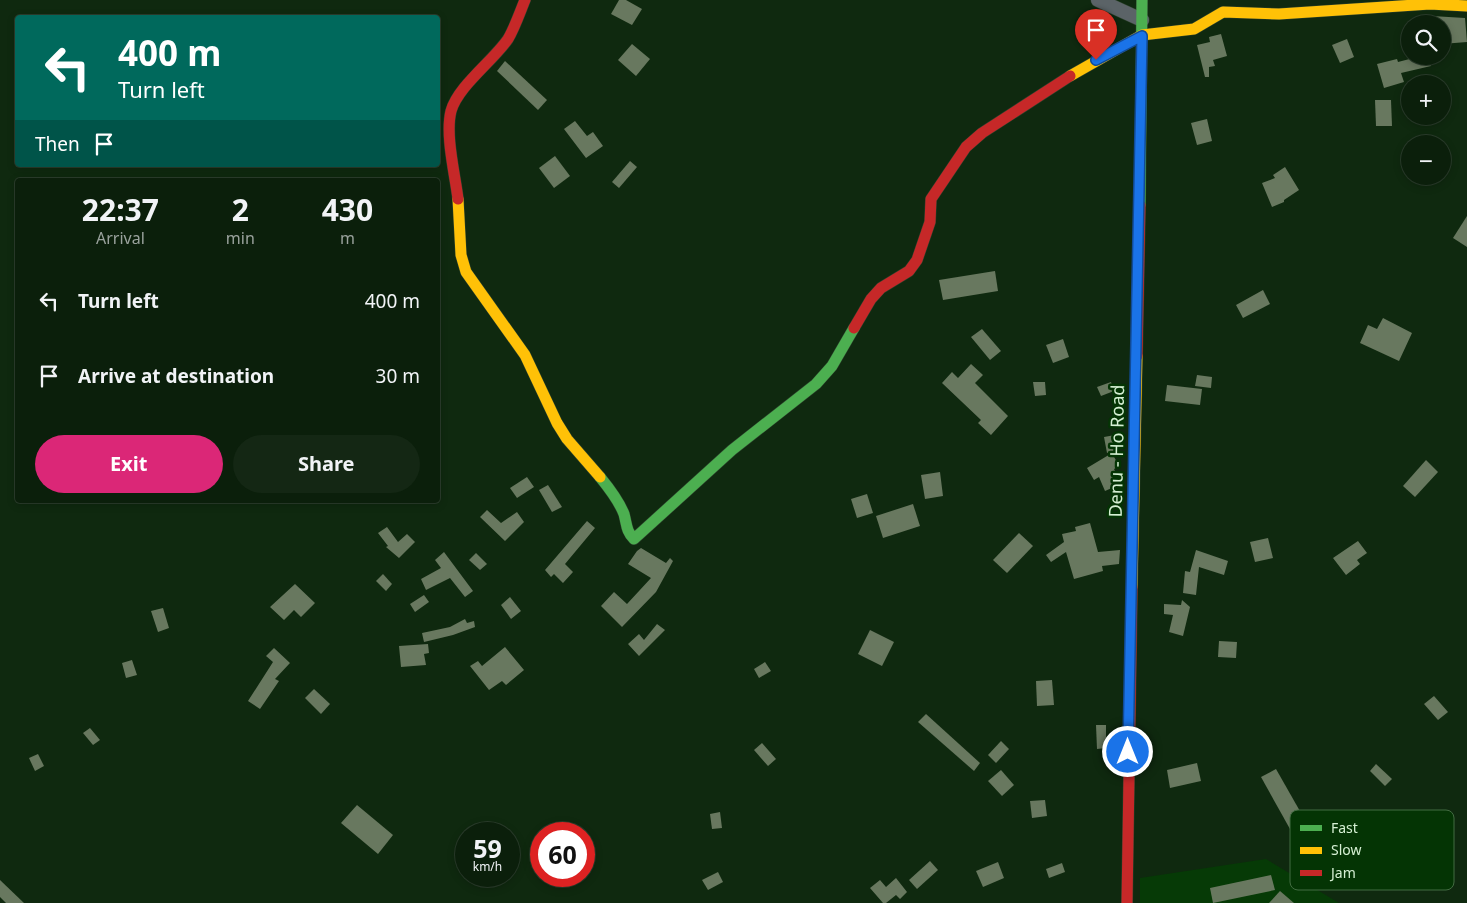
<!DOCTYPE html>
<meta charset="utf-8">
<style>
body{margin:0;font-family:"Noto Sans",sans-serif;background:#142714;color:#f1f3f6;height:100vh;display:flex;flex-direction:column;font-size:19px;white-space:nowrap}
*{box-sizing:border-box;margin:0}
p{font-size:16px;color:#9aa29d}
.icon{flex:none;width:28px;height:28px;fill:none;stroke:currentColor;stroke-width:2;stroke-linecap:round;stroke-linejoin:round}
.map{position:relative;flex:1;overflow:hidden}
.sheet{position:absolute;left:15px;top:178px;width:425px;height:325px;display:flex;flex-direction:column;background:#0b1f0b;border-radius:5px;box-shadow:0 2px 8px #0003,0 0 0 1px #2b3d2c}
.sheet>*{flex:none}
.hud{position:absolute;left:15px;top:15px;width:425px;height:152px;border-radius:5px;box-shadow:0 2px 8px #0003,0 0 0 1px #2b3d2c;background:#00695c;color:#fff;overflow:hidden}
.tools{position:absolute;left:1401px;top:15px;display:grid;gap:10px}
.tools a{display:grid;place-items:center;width:50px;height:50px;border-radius:50%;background:#0b1f0b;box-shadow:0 2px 8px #0003,0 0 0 1px #2b3d2c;font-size:25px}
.speed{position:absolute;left:455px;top:822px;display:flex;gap:10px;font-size:25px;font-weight:700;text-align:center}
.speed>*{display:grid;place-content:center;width:65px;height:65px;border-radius:50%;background:#0b1f0b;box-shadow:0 2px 8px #0003,0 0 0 1px #2b3d2c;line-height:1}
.speed small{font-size:12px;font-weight:400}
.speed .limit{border:8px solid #d22;background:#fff;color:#111}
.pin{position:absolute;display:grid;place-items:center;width:42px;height:42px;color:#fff;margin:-51px -21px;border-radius:50% 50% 50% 0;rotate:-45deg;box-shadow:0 0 5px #0007}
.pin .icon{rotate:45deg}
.me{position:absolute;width:55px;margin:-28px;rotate:0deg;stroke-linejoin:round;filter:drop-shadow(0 0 4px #0008)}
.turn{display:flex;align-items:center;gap:18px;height:105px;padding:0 20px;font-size:22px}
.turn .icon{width:65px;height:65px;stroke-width:2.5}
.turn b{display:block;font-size:35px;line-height:42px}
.then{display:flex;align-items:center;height:48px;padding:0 20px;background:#0003;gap:10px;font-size:19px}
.eta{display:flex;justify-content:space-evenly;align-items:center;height:85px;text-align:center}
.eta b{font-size:30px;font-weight:700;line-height:35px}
.action{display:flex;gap:10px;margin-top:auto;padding:10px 20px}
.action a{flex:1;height:58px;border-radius:30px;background:#db2777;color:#fff;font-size:20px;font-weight:700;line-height:58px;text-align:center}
.action a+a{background:#142714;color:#f1f3f6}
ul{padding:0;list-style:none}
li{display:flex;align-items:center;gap:15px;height:75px;padding:0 20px}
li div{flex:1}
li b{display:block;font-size:19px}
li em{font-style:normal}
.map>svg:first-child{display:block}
</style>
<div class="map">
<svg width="1467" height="903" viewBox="0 0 1467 903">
<rect width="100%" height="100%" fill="#0f290f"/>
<polygon fill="#063a06" points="1266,859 1339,903 1140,903 1140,878"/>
<g fill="#68785f">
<polygon points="619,0 626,0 642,9 632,25 611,14"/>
<polygon points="1432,16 1465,18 1467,42 1442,44 1442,24 1432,24"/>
<polygon points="1221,34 1227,56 1213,60 1215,66 1209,67 1209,77 1205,77 1197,45 1210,42 1209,37"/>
<polygon points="1347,39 1354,57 1340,63 1332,45"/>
<polygon points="632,44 650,59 636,76 618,60"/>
<polygon points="1421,56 1428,56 1431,66 1401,73 1404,82 1384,88 1377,64 1397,59 1398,62"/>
<polygon points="505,61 547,100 538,110 497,71"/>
<polygon points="1375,100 1391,100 1392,126 1376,126"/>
<polygon points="1207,119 1212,141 1197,145 1191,123"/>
<polygon points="575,121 587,136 593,132 603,146 586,158 564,129"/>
<polygon points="555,156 570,176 554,188 539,168"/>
<polygon points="630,161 637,167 619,188 612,182"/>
<polygon points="1285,167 1299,190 1284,200 1284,202 1272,207 1262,183 1275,178 1273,175"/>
<polygon points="1467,216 1467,247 1453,238"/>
<polygon points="995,271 998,291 943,300 939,280"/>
<polygon points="1263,290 1270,304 1243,318 1236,305"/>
<polygon points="1383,318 1412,333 1399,361 1360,343 1368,325 1377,329"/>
<polygon points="982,329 1001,351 990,360 971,337"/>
<polygon points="1063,339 1069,357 1053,363 1046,345"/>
<polygon points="971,364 983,375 975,383 1008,416 991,435 978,423 981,420 942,383 952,372 958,378"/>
<polygon points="1197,375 1212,377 1211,388 1195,386"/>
<polygon points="1033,382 1045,382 1046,395 1035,396"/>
<polygon points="1111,382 1114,391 1101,396 1097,387"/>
<polygon points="1167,385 1202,389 1200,405 1165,401"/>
<polygon points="1115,435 1118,451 1107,453 1104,437"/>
<polygon points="1112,453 1119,466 1114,469 1121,484 1105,491 1099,477 1094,480 1087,468"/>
<polygon points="1426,460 1438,472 1415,497 1403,486"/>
<polygon points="940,472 943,496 925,499 921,475"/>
<polygon points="527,477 534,487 517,498 510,488"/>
<polygon points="548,485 562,507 552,512 539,490"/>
<polygon points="867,494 873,513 857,518 851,499"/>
<polygon points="913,504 920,526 883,538 876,516"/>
<polygon points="487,510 501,523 517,512 524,522 505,541 480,517"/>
<polygon points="587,521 595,528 565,564 573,572 563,583 554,574 551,577 545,570"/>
<polygon points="1090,523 1098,552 1120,550 1119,564 1102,566 1103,571 1074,579 1066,552 1051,562 1046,555 1064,542 1062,534 1076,531 1075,527"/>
<polygon points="387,527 398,542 407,534 415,542 399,558 386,547 388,546 378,533"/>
<polygon points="1019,533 1033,546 1007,573 993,560"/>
<polygon points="1268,538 1273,558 1255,562 1250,542"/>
<polygon points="1358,541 1367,553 1357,560 1360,564 1346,575 1333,558"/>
<polygon points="641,548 666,563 670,558 673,561 656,592 622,627 601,606 614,592 627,604 651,578 628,564 637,551"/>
<polygon points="1196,550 1228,561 1224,575 1199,567 1196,595 1183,593 1185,571 1190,572"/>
<polygon points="444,552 473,591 465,597 450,578 426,590 421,579 441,568 435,560"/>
<polygon points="476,553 487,564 480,570 469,560"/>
<polygon points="383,574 392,584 386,591 376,581"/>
<polygon points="295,584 315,603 301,617 294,610 284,620 270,607"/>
<polygon points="424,595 429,602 415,612 410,604"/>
<polygon points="510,597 521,611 511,619 501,605"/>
<polygon points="1182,600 1190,607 1183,636 1169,632 1173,615 1164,614 1164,604 1181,605"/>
<polygon points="163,608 169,628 158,632 151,611"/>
<polygon points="465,619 467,623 474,621 475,627 453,635 424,642 422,633 450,627"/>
<polygon points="657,624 665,630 639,656 628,644 639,634 644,640"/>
<polygon points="870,630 894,642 882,666 858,654"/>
<polygon points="1219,641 1237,642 1236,658 1218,657"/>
<polygon points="428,644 429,653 424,654 426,665 401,667 399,646"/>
<polygon points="505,647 524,670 506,685 502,681 489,690 470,666 478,661 482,666"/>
<polygon points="274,648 290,663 275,679 279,681 260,709 248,701 273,662 266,656"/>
<polygon points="132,660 137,675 126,678 122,663"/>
<polygon points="765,662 771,671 759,678 754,669"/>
<polygon points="1052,680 1054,705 1037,706 1036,681"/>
<polygon points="314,689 330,704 321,714 305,698"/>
<polygon points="1434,696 1448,712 1438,720 1424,704"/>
<polygon points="926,714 980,763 974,771 918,722"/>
<polygon points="1096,725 1106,725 1106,748 1097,749"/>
<polygon points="90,728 100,740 93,745 83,733"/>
<polygon points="1001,741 1009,749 996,763 988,755"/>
<polygon points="762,743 776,759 768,766 754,750"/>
<polygon points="38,754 44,766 35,771 29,758"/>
<polygon points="1197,763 1201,781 1170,788 1167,770"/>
<polygon points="1376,764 1392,779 1385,786 1370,771"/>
<polygon points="1276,769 1305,820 1290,829 1261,777"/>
<polygon points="1001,770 1014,785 1002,796 988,781"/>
<polygon points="1045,800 1047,816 1032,818 1030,801"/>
<polygon points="357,805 393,835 378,854 341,823"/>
<polygon points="720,812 722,828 712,829 710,814"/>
<polygon points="930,861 938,870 917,889 909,880"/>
<polygon points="998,862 1004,878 983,887 976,871"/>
<polygon points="1062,863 1065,872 1049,878 1046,869"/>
<polygon points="718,872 723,882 708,890 702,880"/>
<polygon points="1271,875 1275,890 1213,903 1210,888"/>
<polygon points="896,878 907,892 900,899 896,895 886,903 883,903 870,888 880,880 886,887"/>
<polygon points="0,880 24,903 6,903 0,897"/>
<polygon points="1280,891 1294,903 1269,903"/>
</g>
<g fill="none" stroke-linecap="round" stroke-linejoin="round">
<g stroke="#2d422d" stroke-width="15">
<polyline id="street" points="1098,0 1142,20"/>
</g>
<g stroke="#2d422d" stroke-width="12">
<g id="fast">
<polyline points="1140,205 1142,0"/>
<path d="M 600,477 C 609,488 619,501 624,514 C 627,525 626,531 634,539 L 732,450 L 816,384 L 832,366 L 854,328"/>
</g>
</g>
<g stroke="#2d422d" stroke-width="12">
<g id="slow">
<polyline points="1070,76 1142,35 1194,29 1223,12 1279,14 1430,4 1467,6"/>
<polyline points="458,199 461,255 466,272 525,355 557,423 567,439 600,477"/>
<polyline points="1132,587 1137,356"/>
</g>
</g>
<g stroke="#2d422d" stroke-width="12">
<g id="jam">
<path d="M 458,199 C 455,174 445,135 451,111 C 458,86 493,61 508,39 C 515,27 520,12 525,0"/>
<polyline points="854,328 871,299 881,288 909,271 917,260 930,222 931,199 966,147 982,133 1070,76"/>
<polyline points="1137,356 1140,205"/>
<polyline points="1127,903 1132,587"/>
</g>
</g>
<use href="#street" stroke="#5b6367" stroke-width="14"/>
<use href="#fast" stroke="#4caf50" stroke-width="11"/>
<use href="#slow" stroke="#ffc107" stroke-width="11"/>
<use href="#jam" stroke="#c62828" stroke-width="11"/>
</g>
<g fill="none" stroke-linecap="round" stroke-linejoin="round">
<g stroke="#114b97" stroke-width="12">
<polyline id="route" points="1096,60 1142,36 1128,752"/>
</g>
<use href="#route" stroke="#1a73e8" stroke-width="9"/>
</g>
<g text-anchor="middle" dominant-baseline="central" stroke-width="5" stroke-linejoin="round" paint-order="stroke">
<g font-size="18" fill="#d5efd3" stroke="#043404">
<text transform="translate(1116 451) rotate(-89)">Denu - Ho Road</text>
</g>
</g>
<rect x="1290" y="810" width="164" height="80" rx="8" fill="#043404" stroke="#436c42" stroke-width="1"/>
<rect x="1300" y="825" width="22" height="6" fill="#4caf50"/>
<rect x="1300" y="847" width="22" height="7" fill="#ffc107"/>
<rect x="1300" y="870" width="22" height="6" fill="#c62828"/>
<g font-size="14" fill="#d5efd3">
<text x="1331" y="833">Fast</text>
<text x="1331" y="855">Slow</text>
<text x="1331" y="878">Jam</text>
</g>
</svg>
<div class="tools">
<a><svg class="icon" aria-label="search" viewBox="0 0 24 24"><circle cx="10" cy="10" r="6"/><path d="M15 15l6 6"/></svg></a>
<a>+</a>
<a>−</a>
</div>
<div class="speed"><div>59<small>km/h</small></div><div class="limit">60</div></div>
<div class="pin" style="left:1096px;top:60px;background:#d93025"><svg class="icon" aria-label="arrive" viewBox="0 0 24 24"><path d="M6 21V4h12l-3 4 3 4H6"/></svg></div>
<svg class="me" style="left:1128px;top:752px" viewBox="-20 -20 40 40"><circle r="17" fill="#1a73e8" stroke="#fff" stroke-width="3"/><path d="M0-11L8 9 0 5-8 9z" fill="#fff"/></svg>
<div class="hud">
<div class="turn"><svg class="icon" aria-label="left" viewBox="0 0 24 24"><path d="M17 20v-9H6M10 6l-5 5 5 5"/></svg><div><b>400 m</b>Turn left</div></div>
<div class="then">Then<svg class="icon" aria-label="arrive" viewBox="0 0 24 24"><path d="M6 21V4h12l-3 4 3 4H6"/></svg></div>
</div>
<section class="sheet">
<div class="eta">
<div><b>22:37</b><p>Arrival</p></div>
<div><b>2</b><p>min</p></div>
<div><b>430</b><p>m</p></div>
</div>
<ul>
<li><svg class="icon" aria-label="left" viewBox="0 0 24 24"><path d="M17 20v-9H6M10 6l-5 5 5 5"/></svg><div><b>Turn left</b></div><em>400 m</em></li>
<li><svg class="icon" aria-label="arrive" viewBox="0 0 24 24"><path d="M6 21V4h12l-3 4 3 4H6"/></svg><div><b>Arrive at destination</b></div><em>30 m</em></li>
</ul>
<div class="action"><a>Exit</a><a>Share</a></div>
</section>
</div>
